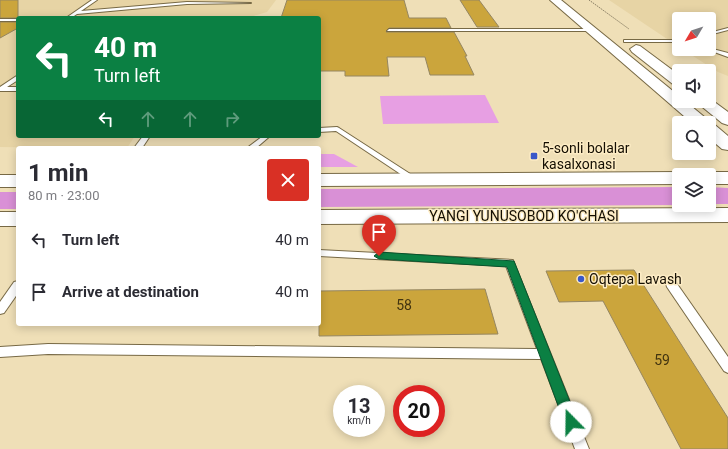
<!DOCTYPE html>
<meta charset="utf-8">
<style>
body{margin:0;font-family:Roboto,sans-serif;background:#f2f2f3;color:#2b2b33;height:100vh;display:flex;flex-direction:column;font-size:15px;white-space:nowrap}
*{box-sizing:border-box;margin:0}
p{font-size:13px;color:#7c7c81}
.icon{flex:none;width:22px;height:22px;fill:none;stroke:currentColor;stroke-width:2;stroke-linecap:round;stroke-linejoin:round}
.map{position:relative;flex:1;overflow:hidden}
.panel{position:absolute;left:16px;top:146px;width:305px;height:180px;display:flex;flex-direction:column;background:#fff;border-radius:4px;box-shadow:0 2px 10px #0003}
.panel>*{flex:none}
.banner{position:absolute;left:16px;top:16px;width:305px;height:122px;border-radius:4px;box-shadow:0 2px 10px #0003;background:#0b8043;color:#fff;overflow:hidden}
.needle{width:26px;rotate:231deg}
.tools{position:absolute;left:672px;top:12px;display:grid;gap:8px}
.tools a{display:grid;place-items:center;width:44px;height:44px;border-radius:4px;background:#fff;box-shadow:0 2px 10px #0003;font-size:20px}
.speed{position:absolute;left:333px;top:385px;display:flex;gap:8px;font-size:20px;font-weight:700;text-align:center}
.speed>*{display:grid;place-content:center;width:52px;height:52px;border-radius:50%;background:#fff;box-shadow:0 2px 10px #0003;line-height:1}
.speed small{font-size:10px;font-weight:400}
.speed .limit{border:6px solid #d22;background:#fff;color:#111}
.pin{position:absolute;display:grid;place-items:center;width:34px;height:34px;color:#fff;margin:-41px -17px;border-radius:50% 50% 50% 0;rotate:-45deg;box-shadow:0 0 4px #0007}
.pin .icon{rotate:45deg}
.me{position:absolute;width:44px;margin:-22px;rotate:338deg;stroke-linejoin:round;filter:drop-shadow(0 0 3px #0008)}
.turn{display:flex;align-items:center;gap:14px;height:84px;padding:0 12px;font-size:18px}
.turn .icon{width:52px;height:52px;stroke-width:2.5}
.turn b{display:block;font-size:28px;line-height:34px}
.lanes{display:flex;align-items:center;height:38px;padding:0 12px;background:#0003;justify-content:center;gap:20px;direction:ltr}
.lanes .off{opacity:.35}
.round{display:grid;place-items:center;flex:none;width:42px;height:42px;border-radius:4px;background:#f2f2f3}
.headline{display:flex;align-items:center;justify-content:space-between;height:68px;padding:0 12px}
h1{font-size:24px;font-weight:700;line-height:30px}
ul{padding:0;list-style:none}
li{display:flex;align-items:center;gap:12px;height:52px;padding:0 12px}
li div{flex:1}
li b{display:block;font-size:15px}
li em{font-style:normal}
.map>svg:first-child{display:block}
</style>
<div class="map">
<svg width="728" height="449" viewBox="0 0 728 449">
<rect width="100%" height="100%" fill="#efdfb7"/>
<g fill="#e7d4a5">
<polygon points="0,0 276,0 267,12 246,18 18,18 18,136 135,136 127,148 67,148 0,147"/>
<polygon points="609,0 728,0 728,76 718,72 682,49 709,49 709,19 679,19 679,47"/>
</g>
<g fill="#e79fe3">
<polygon points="485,95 499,123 383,124 380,96"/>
<polygon points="319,154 334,154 358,167 319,167"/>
</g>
<g fill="#d990d6">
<polygon points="679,187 679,205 319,207 319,189"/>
<polygon points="709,187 728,188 728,204 709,204"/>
<rect x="0" y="192" width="18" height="17"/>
</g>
<g fill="#cba53c" stroke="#958661">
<rect x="0" y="0" width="18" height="18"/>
<polygon points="287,0 404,0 409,18 446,18 451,28 389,28 386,32 454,32 467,56 465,56 474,75 430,75 425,57 387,57 389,76 345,76 345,71 319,71 319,18 281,18"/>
<polygon points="460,0 479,0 499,27 477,27"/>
<polygon points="0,22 18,22 18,28 0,38"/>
<polygon points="634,270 728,418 728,449 681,449 603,301 559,302 546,271"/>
<polygon points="485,289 498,334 319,336 319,291"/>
</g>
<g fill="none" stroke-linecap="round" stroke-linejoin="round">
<g stroke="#776945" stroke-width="2">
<g id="service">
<polygon points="92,0 97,0 81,11 187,2 251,3 187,4 77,14 71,18 66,18"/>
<rect x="0" y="19" width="18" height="2"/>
<polygon points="728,28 728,30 709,35 709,33"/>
<polygon points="389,29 592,29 594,30 592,31 387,31"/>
<polygon points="626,40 679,40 679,42 624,42 624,40"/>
<polygon points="709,48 728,53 728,57 706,49 709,49"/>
<polygon points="18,75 18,80 7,87 18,87 18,91 0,91 0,87"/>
<polygon points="337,127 339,128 418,179 417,181 411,181 336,131 319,132 319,128"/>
<polygon points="143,136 150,136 142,148 134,148"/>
<polygon points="263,136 270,136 256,148 247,148"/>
<polygon points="319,250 513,260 589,449 575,449 541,359 48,354 0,357 0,347 48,344 537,349 506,266 319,256"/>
<polygon points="671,280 675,281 728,357 728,373 724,371 667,287 666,284 667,281"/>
<polygon points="18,281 18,293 4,313 0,314 0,302 14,282"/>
</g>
</g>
<g stroke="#776945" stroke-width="2">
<g id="secondary">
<polygon points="679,172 687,175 679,175 679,184 319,186 319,174"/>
<polygon points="709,172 728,172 728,184 709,184 709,175 701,175"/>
<rect x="0" y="175" width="18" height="12"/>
<polygon points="728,208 728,222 319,224 319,210"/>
<rect x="0" y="212" width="18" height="14"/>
</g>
</g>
<g stroke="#776945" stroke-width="2">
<g id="primary">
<polygon points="550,0 561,0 679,96 679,101 685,101 708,120 710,123 709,124 715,125 728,136 728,150 722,149 709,138 709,123 692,123"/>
<polygon points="636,45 640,46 679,75 679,86 674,85 632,52 630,49"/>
<polygon points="709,98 728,112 728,125 722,123 695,101 709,101"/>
</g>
</g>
<polyline stroke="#867b61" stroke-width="1" stroke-dasharray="1.5 1" stroke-linecap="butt" points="589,0 629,29"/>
<polyline stroke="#867b61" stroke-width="1.5" stroke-dasharray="2 1.5" stroke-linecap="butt" points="709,78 714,78"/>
<use href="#service" fill="#fff" fill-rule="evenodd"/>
<use href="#secondary" fill="#fff" fill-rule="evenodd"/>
<use href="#primary" fill="#fff" fill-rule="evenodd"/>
</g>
<polygon fill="#0b8043" stroke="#07532c" points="379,252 514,261 578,422 576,427 571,429 566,427 507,267 379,259 374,256"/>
<g fill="#3a58c9" stroke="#fdecc4" stroke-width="1.5">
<rect x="530" y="152" width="8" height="8" rx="2"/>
<circle cx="581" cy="279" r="4"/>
</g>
<g text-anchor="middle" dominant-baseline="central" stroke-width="3" stroke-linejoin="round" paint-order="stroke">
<g font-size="14" fill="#140e02" stroke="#fdecc4" text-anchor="start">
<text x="542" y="148">5-sonli bolalar<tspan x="542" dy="16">kasalxonasi</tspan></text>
<text x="589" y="279">Oqtepa Lavash</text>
</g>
<g font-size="14" fill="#140e02" stroke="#fdecc4">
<text x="524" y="216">YANGI YUNUSOBOD KO'CHASI</text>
</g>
<g font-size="14" fill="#423410">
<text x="404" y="305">58</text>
<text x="662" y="360">59</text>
</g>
</g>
</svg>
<div class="tools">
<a><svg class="needle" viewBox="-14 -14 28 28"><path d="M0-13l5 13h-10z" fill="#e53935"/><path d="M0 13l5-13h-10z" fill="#7c7c81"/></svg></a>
<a><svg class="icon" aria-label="sound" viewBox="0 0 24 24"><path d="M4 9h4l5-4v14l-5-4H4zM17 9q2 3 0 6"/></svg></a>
<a><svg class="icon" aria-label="search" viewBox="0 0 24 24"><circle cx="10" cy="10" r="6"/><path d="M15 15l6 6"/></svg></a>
<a><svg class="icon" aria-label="layers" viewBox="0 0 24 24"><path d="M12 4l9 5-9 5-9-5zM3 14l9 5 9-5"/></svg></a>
</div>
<div class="speed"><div>13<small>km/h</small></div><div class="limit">20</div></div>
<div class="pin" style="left:379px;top:256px;background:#d93025"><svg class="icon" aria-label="arrive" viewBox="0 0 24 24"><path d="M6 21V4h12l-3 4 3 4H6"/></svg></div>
<svg class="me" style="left:571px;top:422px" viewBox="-20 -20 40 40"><circle r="19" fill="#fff"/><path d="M0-13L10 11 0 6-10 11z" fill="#0b8043"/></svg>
<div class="banner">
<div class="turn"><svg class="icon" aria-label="left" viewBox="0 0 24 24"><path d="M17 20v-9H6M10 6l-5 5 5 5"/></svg><div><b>40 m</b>Turn left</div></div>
<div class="lanes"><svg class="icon" aria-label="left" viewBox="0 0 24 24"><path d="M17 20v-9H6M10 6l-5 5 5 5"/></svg><svg class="icon off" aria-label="ahead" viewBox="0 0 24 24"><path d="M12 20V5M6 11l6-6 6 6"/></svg><svg class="icon off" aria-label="ahead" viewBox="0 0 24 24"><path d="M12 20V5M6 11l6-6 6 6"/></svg><svg class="icon off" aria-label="right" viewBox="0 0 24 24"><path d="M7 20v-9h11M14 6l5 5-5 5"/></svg></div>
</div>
<section class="panel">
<div class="headline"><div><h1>1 min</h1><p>80 m · 23:00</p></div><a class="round" style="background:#d93025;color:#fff"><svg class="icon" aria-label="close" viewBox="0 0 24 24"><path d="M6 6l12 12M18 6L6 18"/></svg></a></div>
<ul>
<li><svg class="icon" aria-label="left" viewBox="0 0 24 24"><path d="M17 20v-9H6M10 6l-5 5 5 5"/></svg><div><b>Turn left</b></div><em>40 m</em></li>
<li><svg class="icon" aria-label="arrive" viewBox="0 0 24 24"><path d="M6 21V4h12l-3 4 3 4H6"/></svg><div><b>Arrive at destination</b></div><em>40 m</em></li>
</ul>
</section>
</div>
